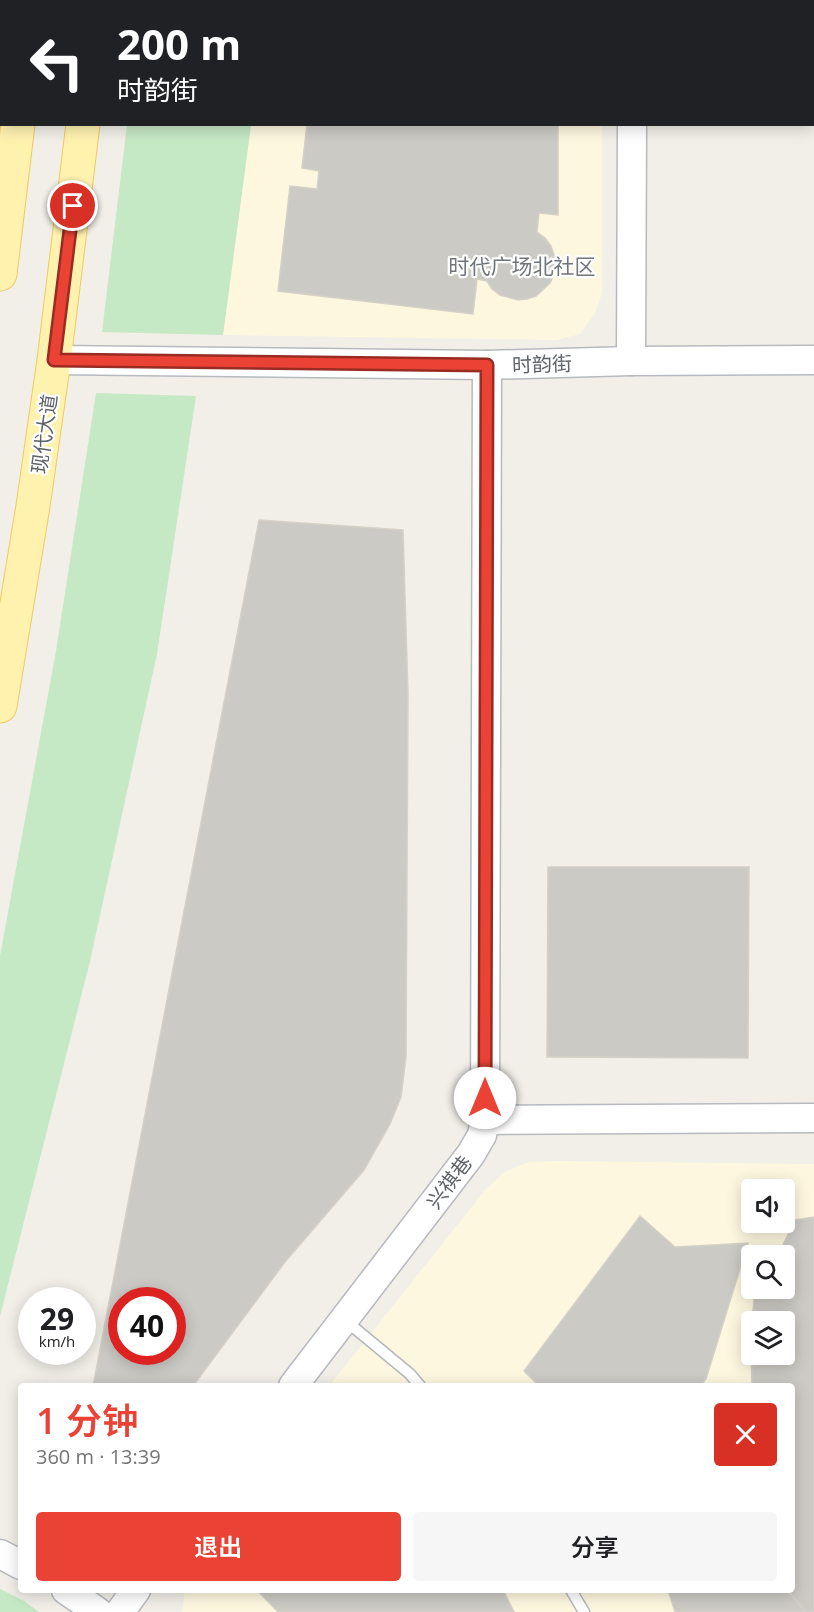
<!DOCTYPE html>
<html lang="zh">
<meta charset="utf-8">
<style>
body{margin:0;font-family:"Open Sans","Noto Sans SC",sans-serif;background:#f6f6f6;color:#202124;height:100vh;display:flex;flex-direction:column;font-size:22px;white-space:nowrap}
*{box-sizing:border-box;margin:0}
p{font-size:20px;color:#757577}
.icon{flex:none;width:33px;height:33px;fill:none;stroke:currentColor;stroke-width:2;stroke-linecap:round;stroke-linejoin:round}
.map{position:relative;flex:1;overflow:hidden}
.panel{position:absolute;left:18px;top:1383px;width:777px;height:210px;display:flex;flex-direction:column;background:#fff;border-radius:6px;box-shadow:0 3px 15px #0003}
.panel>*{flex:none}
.hud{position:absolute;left:0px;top:0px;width:814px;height:126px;box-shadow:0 3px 15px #0003;background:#202124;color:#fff;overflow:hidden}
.fabs{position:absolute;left:741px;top:1179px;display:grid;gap:12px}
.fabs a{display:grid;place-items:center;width:54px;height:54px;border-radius:6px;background:#fff;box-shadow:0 3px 15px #0003;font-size:30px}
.speed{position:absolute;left:18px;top:1287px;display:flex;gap:12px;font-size:30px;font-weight:700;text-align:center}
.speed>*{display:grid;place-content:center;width:78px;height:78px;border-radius:50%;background:#fff;box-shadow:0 3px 15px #0003;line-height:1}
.speed small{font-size:15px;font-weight:400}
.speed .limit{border:9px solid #d22;background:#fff;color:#111}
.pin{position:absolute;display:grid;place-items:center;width:51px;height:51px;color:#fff;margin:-26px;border:3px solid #fff;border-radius:50%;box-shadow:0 2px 6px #0007}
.me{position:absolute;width:66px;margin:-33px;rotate:0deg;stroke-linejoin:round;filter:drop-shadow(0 0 4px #0008)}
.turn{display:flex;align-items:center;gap:21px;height:126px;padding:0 18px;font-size:27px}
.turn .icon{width:78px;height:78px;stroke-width:2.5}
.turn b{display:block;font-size:42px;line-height:51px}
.round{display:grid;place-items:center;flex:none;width:63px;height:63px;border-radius:6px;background:#f6f6f6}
.summary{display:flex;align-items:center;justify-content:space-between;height:102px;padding:0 18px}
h1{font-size:36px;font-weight:600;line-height:45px;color:#ea4335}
.button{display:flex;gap:12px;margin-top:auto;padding:12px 18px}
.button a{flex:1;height:69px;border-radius:6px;background:#ea4335;color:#fff;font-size:24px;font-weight:600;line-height:69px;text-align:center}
.button a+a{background:#f6f6f6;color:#202124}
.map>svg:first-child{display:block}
</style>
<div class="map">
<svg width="814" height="1612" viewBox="0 0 814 1612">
<rect width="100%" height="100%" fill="#f1efe8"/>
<g fill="#fef7e0" fill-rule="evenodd">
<polygon points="251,125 602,125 602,293 595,313 580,334 556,340 223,335"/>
<path d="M 556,1161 L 814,1164 L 814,1612 L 182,1612 L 185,1590 L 792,1590 L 792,1386 L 329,1386 L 486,1189 L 506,1171 L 529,1162 ZM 752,1190 L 784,1190 L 784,1222 L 752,1222 ZM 752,1256 L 784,1256 L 784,1288 L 752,1288 ZM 752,1322 L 784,1322 L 784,1354 L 752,1354 Z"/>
</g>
<g fill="#c5e8c5">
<polygon points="127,125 251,125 223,335 102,332"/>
<polygon points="96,393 196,396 157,654 90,961 0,1316 0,956 56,651"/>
<polygon points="0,1589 24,1601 39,1612 0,1612"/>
</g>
<g fill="#cccac5" stroke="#d6d1c6" stroke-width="1.5" fill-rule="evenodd">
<rect x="320" y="0" width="238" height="2"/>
<polygon points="307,124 558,124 558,215 539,213 537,232 545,238 551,246 554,255 554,274 550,283 536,296 527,299 518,300 500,295 492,289 487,281 477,279 473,314 278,291 290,186 317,189 319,171 302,168"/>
<path d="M 259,520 L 403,530 L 408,694 L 406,1056 L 401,1097 L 390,1124 L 364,1170 L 285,1262 L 193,1386 L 93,1386 ZM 122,1300 L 172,1300 L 172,1352 L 122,1352 Z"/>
<polygon points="548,867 749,867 748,1058 547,1057"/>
<polygon points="640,1216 675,1247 748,1243 706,1379 700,1386 539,1386 524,1371"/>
<polygon points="814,1217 814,1612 806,1612 787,1590 792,1590 792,1386 752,1386 751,1342 752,1327 752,1354 784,1354 784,1322 752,1322 755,1288 784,1288 784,1256 761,1256 761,1254 778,1255 795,1220"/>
<polygon points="257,1590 503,1590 514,1612 278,1612"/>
<polygon points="668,1590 787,1590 806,1612 675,1612"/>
</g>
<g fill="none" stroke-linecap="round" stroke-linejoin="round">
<g stroke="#b5b8bc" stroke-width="13">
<g id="lane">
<polyline points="346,1321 410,1374 420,1386"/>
<polyline points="571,1590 584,1612"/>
</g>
</g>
<g stroke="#b6babf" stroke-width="31">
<g id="secondary">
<polyline points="632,2 632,0"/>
<polyline points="54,360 487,365 631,361 814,360"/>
<polyline points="631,361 632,124"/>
<polyline points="485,1120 487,365"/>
<polyline points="293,1386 471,1154 482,1135 485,1120 814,1118"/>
<polyline points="0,1554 21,1565"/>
<polyline points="66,1590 98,1612"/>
<polyline points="120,1612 136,1590"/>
</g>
</g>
<g stroke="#f2c960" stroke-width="35">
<g id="primary">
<polyline points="32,2 32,0"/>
<polyline points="97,2 97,0"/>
<polyline points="0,274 18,124"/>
<polyline points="0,706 33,506 54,360 83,124"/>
</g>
</g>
<use href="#lane" stroke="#fff" stroke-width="10"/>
<use href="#secondary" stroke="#fff" stroke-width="28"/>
<use href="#primary" stroke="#fff2af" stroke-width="33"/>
</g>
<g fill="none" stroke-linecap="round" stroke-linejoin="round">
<g stroke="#982c22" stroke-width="15">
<polyline id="route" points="73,206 54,360 487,365 485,1098"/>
</g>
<use href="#route" stroke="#ea4335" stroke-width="10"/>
</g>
<g text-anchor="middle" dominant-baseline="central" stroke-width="4.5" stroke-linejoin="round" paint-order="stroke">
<g font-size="20" fill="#5f6368" stroke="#fff">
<text transform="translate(542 364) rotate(-2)">时韵街</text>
<text transform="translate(44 434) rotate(-82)">现代大道</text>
<text transform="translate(449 1182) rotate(-53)">兴祺巷</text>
</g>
<g font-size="21" fill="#70757a" stroke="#fff">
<text x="522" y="266">时代广场北社区</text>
</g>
</g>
</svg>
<div class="fabs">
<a><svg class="icon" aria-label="sound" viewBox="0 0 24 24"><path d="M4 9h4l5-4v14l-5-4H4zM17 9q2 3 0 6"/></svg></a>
<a><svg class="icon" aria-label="search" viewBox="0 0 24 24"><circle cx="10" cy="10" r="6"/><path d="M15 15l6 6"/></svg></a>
<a><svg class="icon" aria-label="layers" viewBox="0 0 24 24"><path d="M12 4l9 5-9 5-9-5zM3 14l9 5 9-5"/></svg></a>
</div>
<div class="speed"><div>29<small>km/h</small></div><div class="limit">40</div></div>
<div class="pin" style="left:73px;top:206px;background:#d93025"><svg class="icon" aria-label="arrive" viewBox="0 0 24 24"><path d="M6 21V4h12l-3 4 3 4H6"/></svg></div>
<svg class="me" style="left:485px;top:1098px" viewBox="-20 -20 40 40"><circle r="19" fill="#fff"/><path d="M0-13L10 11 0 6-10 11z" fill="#ea4335"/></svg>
<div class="hud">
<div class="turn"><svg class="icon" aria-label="left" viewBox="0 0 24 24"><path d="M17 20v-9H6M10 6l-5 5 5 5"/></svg><div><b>200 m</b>时韵街</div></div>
</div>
<section class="panel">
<div class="summary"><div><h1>1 分钟</h1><p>360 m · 13:39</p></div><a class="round" style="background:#d93025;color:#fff"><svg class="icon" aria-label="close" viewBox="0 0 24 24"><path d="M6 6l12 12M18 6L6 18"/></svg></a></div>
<div class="button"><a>退出</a><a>分享</a></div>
</section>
</div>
